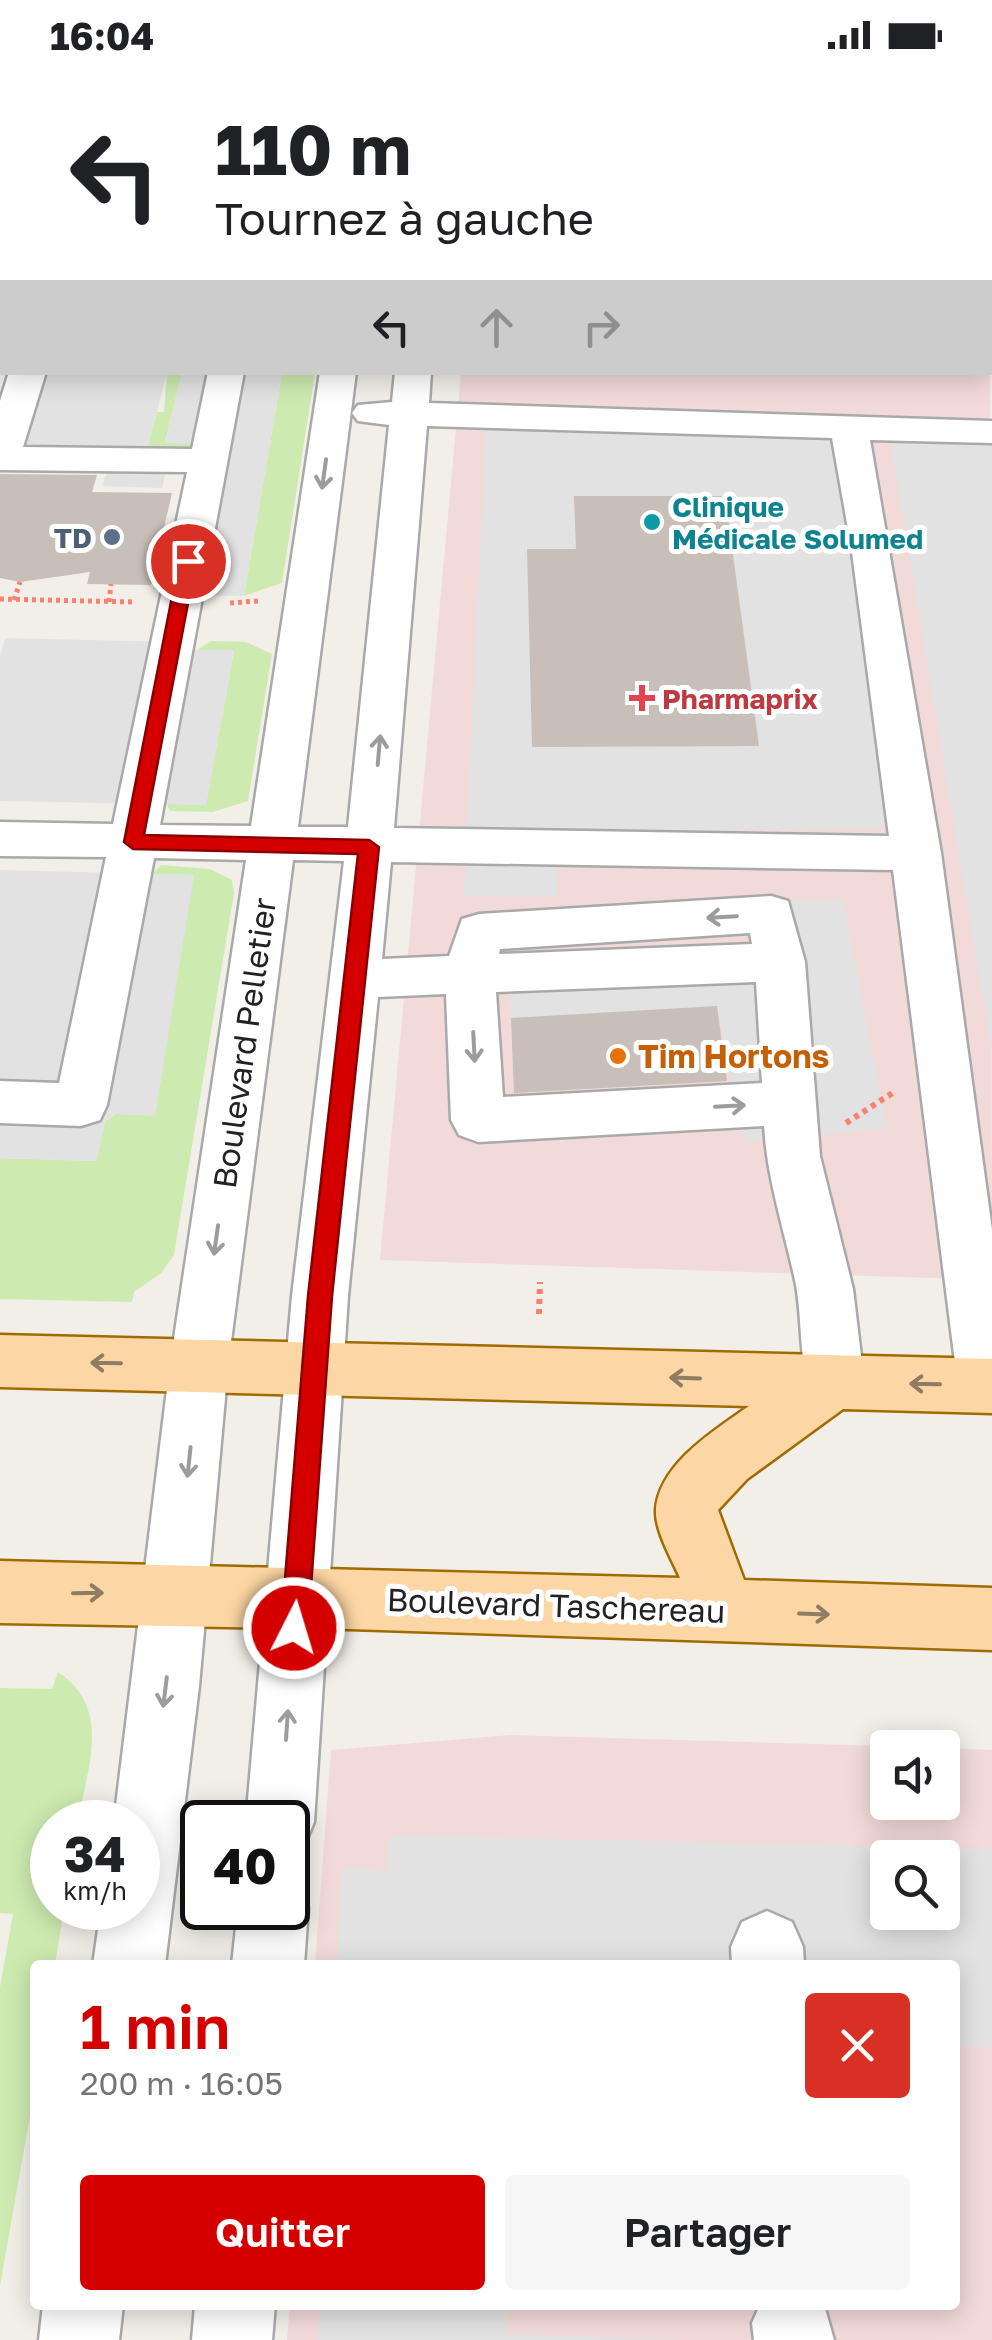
<!DOCTYPE html>
<html lang="fr">
<meta charset="utf-8">
<style>
body{margin:0;font-family:"Golos Text",sans-serif;background:#f6f6f6;color:#202124;height:100vh;display:flex;flex-direction:column;font-size:38px;white-space:nowrap}
*{box-sizing:border-box;margin:0}
p{font-size:32px;color:#757577}
.icon{flex:none;width:55px;height:55px;fill:none;stroke:currentColor;stroke-width:2;stroke-linecap:round;stroke-linejoin:round}
.map{position:relative;flex:1;overflow:hidden}
.sheet{position:absolute;left:30px;top:1890px;width:930px;height:350px;display:flex;flex-direction:column;background:#fff;border-radius:10px;box-shadow:0 5px 25px #0003}
.sheet>*{flex:none}
.guide{position:absolute;left:0px;top:0px;width:992px;height:305px;box-shadow:0 5px 25px #0003;background:#fff;color:#202124;overflow:hidden}
.buttons{position:absolute;left:870px;top:1660px;display:grid;gap:20px}
.buttons a{display:grid;place-items:center;width:90px;height:90px;border-radius:10px;background:#fff;box-shadow:0 5px 25px #0003;font-size:50px}
.speed{position:absolute;left:30px;top:1730px;display:flex;gap:20px;font-size:50px;font-weight:700;text-align:center}
.speed>*{display:grid;place-content:center;width:130px;height:130px;border-radius:50%;background:#fff;box-shadow:0 5px 25px #0003;line-height:1}
.speed small{font-size:25px;font-weight:400}
.speed .limit{border:5px solid #111;border-radius:15px;background:#fff;color:#111}
.pin{position:absolute;display:grid;place-items:center;width:85px;height:85px;color:#fff;margin:-42px;border:5px solid #fff;border-radius:50%;box-shadow:0 2px 10px #0007}
.me{position:absolute;width:110px;margin:-55px;rotate:5deg;stroke-linejoin:round;filter:drop-shadow(0 0 8px #0008)}
.turn{display:flex;align-items:center;gap:35px;height:210px;padding:0 50px;font-size:45px}
.turn .icon{width:130px;height:130px;stroke-width:2.5}
.turn b{display:block;font-size:70px;line-height:85px}
.lanes{display:flex;align-items:center;height:95px;padding:0 50px;background:#0003;justify-content:center;gap:50px;direction:ltr}
.lanes .off{opacity:.35}
.round{display:grid;place-items:center;flex:none;width:105px;height:105px;border-radius:10px;background:#f6f6f6}
.summary{display:flex;align-items:center;justify-content:space-between;height:170px;padding:0 50px}
h1{font-size:60px;font-weight:600;line-height:75px;color:#d40000}
.action{display:flex;gap:20px;margin-top:auto;padding:20px 50px}
.action a{flex:1;height:115px;border-radius:10px;background:#d40000;color:#fff;font-size:40px;font-weight:600;line-height:115px;text-align:center}
.action a+a{background:#f6f6f6;color:#202124}
.status{display:flex;justify-content:space-between;align-items:center;height:70px;padding:0 50px;background:#fff;direction:ltr}
.status svg{height:28px;fill:currentColor}
.map>svg:first-child{display:block}
</style>
<div class="status"><b>16:04</b><svg viewBox="0 0 49 12"><path d="M0 12V9h3v3zM5 12V6h3v6zM10 12V3h3v9zM15 12V0h3v12zM26 1h20v11H26zM47 4h2v5h-2z"/></svg></div>
<div class="map">
<svg width="992" height="2270" viewBox="0 0 992 2270">
<rect width="100%" height="100%" fill="#f2efe9"/>
<polygon fill="#e0dfdf" points="0,0 357,0 2,2 0,79"/>
<g fill="#f2dad9" fill-rule="evenodd">
<polygon points="990,149 992,1210 380,1190 461,303 990,302"/>
<path d="M 511,1665 L 918,1677 L 888,1678 L 888,1732 L 942,1732 L 943,1678 L 992,1680 L 992,2270 L 287,2270 L 290,2235 L 955,2235 L 955,1895 L 315,1895 L 331,1680 ZM 888,1788 L 942,1788 L 942,1842 L 888,1842 Z"/>
</g>
<g fill="#cdebb0">
<polygon points="167,303 182,303 165,372 197,373 193,379 148,376 157,342 164,342"/>
<polygon points="282,303 315,303 282,513 244,526"/>
<polygon points="211,571 246,572 272,584 248,731 213,742 170,741 167,734 206,734 234,581 197,580"/>
<polygon points="161,795 210,799 232,810 234,823 174,1185 161,1203 134,1222 132,1232 0,1229 0,1088 96,1091 105,1052 115,1044 155,1045 193,805 152,804"/>
<path d="M 58,1602 C 113,1639 87,1697 78,1752 L 52,1752 L 52,1838 L 64,1838 L 55,1895 L 35,1895 L 35,2017 L 0,2216 L 0,1917 L 13,1844 L 0,1843 L 0,1618 L 52,1619 Z"/>
</g>
<g fill="#e2e2e2" fill-rule="evenodd">
<polygon points="11,303 167,303 148,376 172,379 162,418 102,416 108,399 0,396"/>
<polygon points="182,303 282,303 244,526 181,525 211,374 165,373"/>
<path d="M 486,358 L 835,364 L 891,759 L 553,761 L 558,826 L 464,826 ZM 574,426 L 724,426 L 759,676 L 533,677 L 576,479 Z"/>
<polygon points="992,373 992,985 891,374"/>
<polygon points="5,568 172,572 170,580 234,580 206,735 0,731 0,587"/>
<polygon points="0,800 194,805 155,1046 114,1044 105,1052 97,1091 0,1088"/>
<polygon points="843,829 887,1058 744,1072 717,936 511,948 508,910 792,895 778,830"/>
<path d="M 391,1765 L 992,1779 L 992,1977 L 955,1976 L 955,1895 L 337,1895 L 342,1796 L 386,1801 ZM 888,1788 L 942,1788 L 942,1842 L 888,1842 Z"/>
<polygon points="320,2235 506,2235 506,2264 682,2270 318,2270"/>
</g>
<g fill="#c7bfb8">
<polygon points="0,404 97,405 92,422 172,423 151,515 87,514 90,502 20,512 0,508"/>
<polygon points="574,426 725,426 759,676 532,677 527,479 576,479"/>
<polygon points="717,936 727,1011 514,1023 511,948"/>
</g>
<g fill="none" stroke-linecap="round" stroke-linejoin="round">
<g stroke="#a9a9a9" stroke-width="5">
<g id="minor">
<rect x="776" y="0" width="30" height="2"/>
<rect x="0" y="84" width="2" height="20"/>
<rect x="990" y="120" width="2" height="20"/>
<rect x="990" y="187" width="2" height="21"/>
<polygon points="0,231 2,232 2,253 0,253"/>
<path d="M 9,302 L 46,302 L 23,377 L 192,379 L 208,302 L 244,302 L 160,755 L 251,756 L 320,302 L 356,302 L 298,757 L 348,757 L 389,355 L 358,351 L 352,343 L 358,335 L 392,332 L 395,302 L 431,302 L 429,333 L 992,351 L 992,373 L 870,370 L 941,783 L 992,1160 L 992,1341 L 966,1335 L 958,1316 L 893,800 L 391,792 L 382,889 L 449,886 L 462,849 L 479,844 L 771,826 L 788,831 L 805,892 L 820,1086 L 853,1219 L 864,1311 L 856,1330 L 835,1337 L 814,1330 C 798,1294 803,1254 796,1215 C 785,1162 767,1110 764,1056 L 478,1072 L 459,1065 L 451,1050 L 446,924 L 378,927 L 348,1226 L 314,1752 L 304,1776 L 288,1783 L 288,1752 L 246,1752 L 292,1226 L 344,791 L 293,790 L 228,1295 L 199,1616 L 165,1895 L 93,1895 L 101,1838 L 138,1838 L 138,1752 L 114,1752 L 170,1295 L 246,790 L 154,788 L 107,1035 L 100,1050 L 81,1056 L 0,1053 L 0,1011 L 59,1013 L 106,787 L 0,786 L 0,752 L 113,754 L 187,402 L 0,400 L 0,331 ZM 427,356 L 832,368 L 852,482 L 889,766 L 394,758 ZM 750,863 L 752,874 L 499,884 L 500,879 ZM 756,912 L 762,1013 L 503,1027 L 496,922 Z"/>
<polygon points="288,1809 298,1813 308,1838 304,1895 232,1895 238,1838 288,1838"/>
<polygon points="767,1841 792,1852 803,1877 804,1895 732,1895 731,1877 742,1852"/>
<polygon points="43,2235 123,2235 119,2270 39,2270"/>
<polygon points="195,2235 275,2235 272,2270 192,2270"/>
<polygon points="760,2235 824,2235 834,2270 754,2270 752,2253"/>
</g>
</g>
<g stroke="#a06b00" stroke-width="5">
<path id="major" d="M 0,1265 L 992,1289 L 992,1343 L 843,1339 L 747,1409 L 718,1440 L 744,1510 L 992,1518 L 992,1580 L 350,1559 L 0,1553 L 0,1491 L 680,1508 C 672,1489 655,1461 656,1440 C 659,1394 715,1360 749,1336 L 0,1317 Z"/>
</g>
<g stroke="#fa8072" stroke-width="5" stroke-dasharray="4 4" stroke-linecap="butt">
<polyline points="0,529 134,532"/>
<polyline points="14,530 20,512"/>
<polyline points="109,532 111,514"/>
<polyline points="230,533 258,531"/>
</g>
<g stroke="#fa8072" stroke-width="6" stroke-dasharray="5 5" stroke-linecap="butt">
<polyline points="846,1053 894,1022"/>
<polyline points="539,1244 540,1212"/>
</g>
<use href="#minor" fill="#fff" fill-rule="evenodd"/>
<use href="#major" fill="#fcd6a4" fill-rule="evenodd"/>
</g>
<defs><path id="oneway-shaft" d="M-6 0H5M1.5-3L5.5 0L1.5 3" fill="none" stroke-width="1.6" stroke-linecap="round" stroke-linejoin="round" transform="scale(2.5)"/></defs>
<g stroke="#9c9c9c">
<use href="#oneway-shaft" transform="translate(324 404) rotate(98)"/>
<use href="#oneway-shaft" transform="translate(379 680) rotate(-85)"/>
<use href="#oneway-shaft" transform="translate(722 847) rotate(177)"/>
<use href="#oneway-shaft" transform="translate(474 977) rotate(87)"/>
<use href="#oneway-shaft" transform="translate(730 1036) rotate(-3)"/>
<use href="#oneway-shaft" transform="translate(216 1170) rotate(98)"/>
<use href="#oneway-shaft" transform="translate(189 1392) rotate(96)"/>
<use href="#oneway-shaft" transform="translate(165 1622) rotate(97)"/>
<use href="#oneway-shaft" transform="translate(287 1655) rotate(-86)"/>
</g>
<g stroke="#8f7c63">
<use href="#oneway-shaft" transform="translate(106 1293) rotate(-179)"/>
<use href="#oneway-shaft" transform="translate(685 1308) rotate(-178)"/>
<use href="#oneway-shaft" transform="translate(925 1314) rotate(-179)"/>
<use href="#oneway-shaft" transform="translate(88 1523) rotate(-1)"/>
<use href="#oneway-shaft" transform="translate(814 1544) rotate(2)"/>
</g>
<polygon fill="#d40000" stroke="#8a0000" stroke-width="2.5" points="188,486 196,491 144,765 369,770 379,777 332,1226 308,1558 304,1567 294,1571 285,1567 281,1558 308,1226 358,784 133,779 124,772 179,491"/>
<circle fill="#0f9aa8" stroke="#fff" stroke-width="4" cx="652" cy="452" r="10"/>
<circle fill="#5c6f8a" stroke="#fff" stroke-width="4" cx="112" cy="467" r="10"/>
<path fill="#e0444e" stroke="#fff" stroke-width="4" d="M637 613h10v10h10v10h-10v10h-10v-10h-10v-10h10z"/>
<circle fill="#e8710a" stroke="#fff" stroke-width="4" cx="618" cy="986" r="10"/>
<g text-anchor="middle" dominant-baseline="central" stroke-width="10" stroke-linejoin="round" paint-order="stroke">
<g font-size="28" font-weight="bold" fill="#0d838f" stroke="#fff" text-anchor="start">
<text x="672" y="436">Clinique<tspan x="672" dy="32">Médicale Solumed</tspan></text>
</g>
<g font-size="28" font-weight="bold" fill="#4e5e75" stroke="#fff" text-anchor="end">
<text x="92" y="467">TD</text>
</g>
<g font-size="28" font-weight="bold" fill="#be3a42" stroke="#fff" text-anchor="start">
<text x="662" y="628">Pharmaprix</text>
</g>
<g font-size="32" fill="#222" stroke="#fff">
<text transform="translate(244 973) rotate(-82)">Boulevard Pelletier</text>
<text transform="translate(556 1535) rotate(2)">Boulevard Taschereau</text>
</g>
<g font-size="32" font-weight="bold" fill="#c56008" stroke="#fff" text-anchor="start">
<text x="638" y="986">Tim Hortons</text>
</g>
</g>
</svg>
<div class="buttons">
<a><svg class="icon" aria-label="sound" viewBox="0 0 24 24"><path d="M4 9h4l5-4v14l-5-4H4zM17 9q2 3 0 6"/></svg></a>
<a><svg class="icon" aria-label="search" viewBox="0 0 24 24"><circle cx="10" cy="10" r="6"/><path d="M15 15l6 6"/></svg></a>
</div>
<div class="speed"><div>34<small>km/h</small></div><div class="limit">40</div></div>
<div class="pin" style="left:188px;top:491px;background:#d93025"><svg class="icon" aria-label="arrive" viewBox="0 0 24 24"><path d="M6 21V4h12l-3 4 3 4H6"/></svg></div>
<svg class="me" style="left:294px;top:1558px" viewBox="-20 -20 40 40"><circle r="17" fill="#d40000" stroke="#fff" stroke-width="3"/><path d="M0-11L8 9 0 5-8 9z" fill="#fff"/></svg>
<div class="guide">
<div class="turn"><svg class="icon" aria-label="left" viewBox="0 0 24 24"><path d="M17 20v-9H6M10 6l-5 5 5 5"/></svg><div><b>110 m</b>Tournez à gauche</div></div>
<div class="lanes"><svg class="icon" aria-label="left" viewBox="0 0 24 24"><path d="M17 20v-9H6M10 6l-5 5 5 5"/></svg><svg class="icon off" aria-label="ahead" viewBox="0 0 24 24"><path d="M12 20V5M6 11l6-6 6 6"/></svg><svg class="icon off" aria-label="right" viewBox="0 0 24 24"><path d="M7 20v-9h11M14 6l5 5-5 5"/></svg></div>
</div>
<section class="sheet">
<div class="summary"><div><h1>1 min</h1><p>200 m · 16:05</p></div><a class="round" style="background:#d93025;color:#fff"><svg class="icon" aria-label="close" viewBox="0 0 24 24"><path d="M6 6l12 12M18 6L6 18"/></svg></a></div>
<div class="action"><a>Quitter</a><a>Partager</a></div>
</section>
</div>
